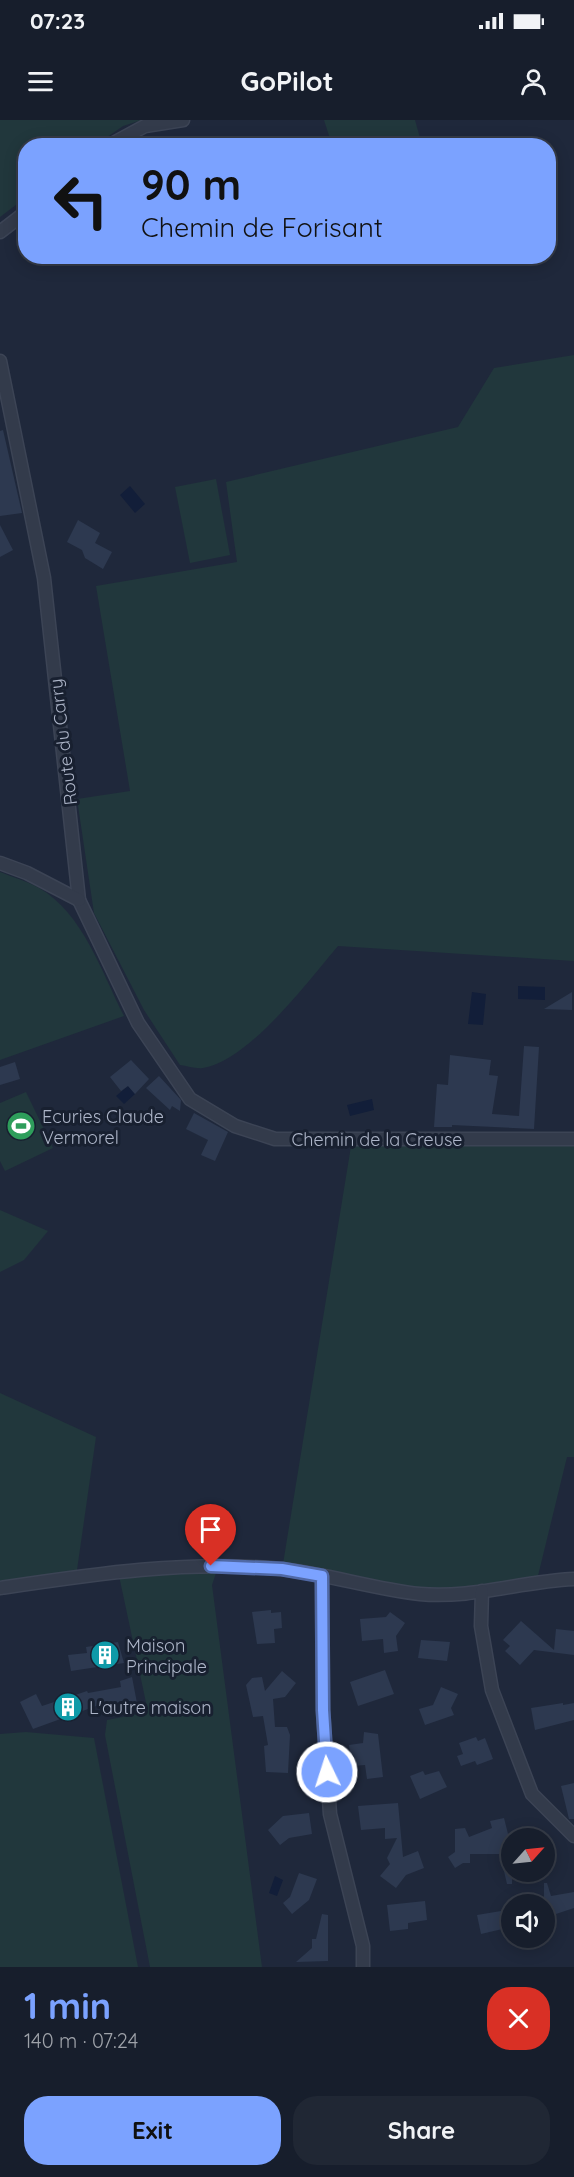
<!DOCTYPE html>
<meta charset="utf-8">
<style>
body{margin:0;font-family:Quicksand,sans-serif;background:#202734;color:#f1f3f6;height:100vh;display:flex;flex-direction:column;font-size:22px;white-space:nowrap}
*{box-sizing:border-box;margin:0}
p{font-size:20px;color:#9ea2a9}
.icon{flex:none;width:33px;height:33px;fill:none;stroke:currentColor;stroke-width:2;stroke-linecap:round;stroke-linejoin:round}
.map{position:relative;height:1847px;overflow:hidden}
.sheet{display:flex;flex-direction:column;background:#171e2c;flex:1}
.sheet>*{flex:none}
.top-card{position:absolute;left:18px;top:18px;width:538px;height:126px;border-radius:24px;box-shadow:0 3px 15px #0003,0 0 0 2px #363c48;background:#7ba2ff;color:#111;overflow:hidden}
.needle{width:39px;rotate:63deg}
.tools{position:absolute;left:501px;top:1708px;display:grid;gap:12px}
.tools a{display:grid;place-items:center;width:54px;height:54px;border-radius:50%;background:#171e2c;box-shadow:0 3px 15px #0003,0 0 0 2px #363c48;font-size:30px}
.pin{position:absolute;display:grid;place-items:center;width:51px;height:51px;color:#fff;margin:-62px -26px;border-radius:50% 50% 50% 0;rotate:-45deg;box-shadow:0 0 6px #0007}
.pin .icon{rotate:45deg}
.me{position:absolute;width:66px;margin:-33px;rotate:356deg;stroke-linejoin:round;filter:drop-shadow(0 0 4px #0008)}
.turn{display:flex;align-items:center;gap:21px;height:126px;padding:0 24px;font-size:27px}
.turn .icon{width:78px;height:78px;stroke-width:2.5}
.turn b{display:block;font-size:42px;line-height:51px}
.round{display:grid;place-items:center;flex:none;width:63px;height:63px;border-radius:24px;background:#202734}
.head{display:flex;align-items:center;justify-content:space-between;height:102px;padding:0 24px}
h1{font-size:36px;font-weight:800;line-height:45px;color:#7ba2ff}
.action{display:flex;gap:12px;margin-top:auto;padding:12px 24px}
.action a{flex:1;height:69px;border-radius:24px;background:#7ba2ff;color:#111;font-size:24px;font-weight:800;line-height:69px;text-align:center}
.action a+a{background:#202734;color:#f1f3f6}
.status{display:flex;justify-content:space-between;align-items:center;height:42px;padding:0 30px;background:#171e2c;direction:ltr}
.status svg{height:16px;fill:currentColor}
header{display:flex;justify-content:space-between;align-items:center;height:78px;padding:0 24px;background:#171e2c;font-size:27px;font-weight:800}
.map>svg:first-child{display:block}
</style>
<div class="status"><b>07:23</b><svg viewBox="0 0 49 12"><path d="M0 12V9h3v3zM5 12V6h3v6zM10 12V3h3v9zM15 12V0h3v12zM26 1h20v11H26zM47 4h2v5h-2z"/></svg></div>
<header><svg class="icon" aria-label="menu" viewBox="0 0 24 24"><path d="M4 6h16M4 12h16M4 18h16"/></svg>GoPilot<svg class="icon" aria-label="person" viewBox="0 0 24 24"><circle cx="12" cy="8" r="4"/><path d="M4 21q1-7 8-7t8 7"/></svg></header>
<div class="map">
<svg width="574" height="1847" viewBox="0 0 574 1847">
<rect width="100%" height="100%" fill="#1f283b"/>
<g fill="#21373c">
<polygon points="0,0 142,0 123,6 96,25 26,26 25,78 0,97"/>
<polygon points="324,0 415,0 422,25 332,25"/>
<path d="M 574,235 L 574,841 L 338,826 C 308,861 250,940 203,948 C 196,949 187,946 180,945 L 144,890 L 94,793 L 77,679 L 130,671 L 96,466 L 237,442 L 226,362 L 458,307 L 494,248 Z"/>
<polygon points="216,359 230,435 190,443 175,367"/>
<path d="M 0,752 C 12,757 27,761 39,768 C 83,793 102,853 124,896 L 0,940 Z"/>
<polygon points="26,972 53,1028 5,1051 0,1041 0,983"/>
<polygon points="574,1019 574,1337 567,1337 536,1464 421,1474 282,1450 352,1020"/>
<polygon points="0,1090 48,1111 24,1140 0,1152"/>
<polygon points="0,1273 96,1317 76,1457 0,1468"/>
<polygon points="218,1447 212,1465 262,1847 150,1847 105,1615 107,1600 148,1592 118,1451"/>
<polygon points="26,1612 94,1618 138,1847 0,1847 0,1614"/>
</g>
<g fill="#121e39">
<polygon points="130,366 145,384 135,393 120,375"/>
<polygon points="518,866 545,867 545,880 518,879"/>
<polygon points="472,872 486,874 483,905 468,904"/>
<polygon points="128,966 135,974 124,984 116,976"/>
<polygon points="372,979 374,990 350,996 347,985"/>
<polygon points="275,1756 283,1760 277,1776 269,1773"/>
</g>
<g fill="#2d3950">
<polygon points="3,310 22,393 0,396 0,311"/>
<polygon points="78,400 100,413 95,423 112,432 103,449 85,438 82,430 67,422"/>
<polygon points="0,405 13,430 0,437"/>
<polygon points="572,872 572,890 544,889"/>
<polygon points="524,926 539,927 534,1009 452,1005 452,1007 434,1007 437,964 448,965 450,935 491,940 489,955 498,956 492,994 519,996"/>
<polygon points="131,940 149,959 135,974 128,966 121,971 110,957"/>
<polygon points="15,942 20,959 0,965 0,947"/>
<polygon points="159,956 181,980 180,991 172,986 170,990 146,968"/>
<polygon points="194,993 228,1012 215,1041 201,1035 208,1020 186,1009"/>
<polygon points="271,1490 271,1493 281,1492 282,1508 274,1509 275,1523 257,1524 252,1492"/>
<polygon points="390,1492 405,1503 396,1516 398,1531 384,1533 383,1519 362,1521 360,1499 386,1497"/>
<polygon points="521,1501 554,1530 556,1509 574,1511 574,1535 534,1530 520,1545 505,1531 510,1526 503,1520"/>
<polygon points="421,1520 450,1522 447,1541 418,1538"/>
<polygon points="118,1522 124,1543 71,1551 68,1535 87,1533 86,1527"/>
<polygon points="385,1550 394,1574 358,1586 350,1562"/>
<polygon points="282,1551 296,1563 285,1577 273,1579 275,1607 287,1607 290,1615 288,1653 266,1652 264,1626 268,1625 263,1596 253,1597 246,1565 252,1558 262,1557 265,1571"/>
<polygon points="132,1557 137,1583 100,1590 99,1585 33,1609 20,1582 36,1574 42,1586 87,1571 88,1573 121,1567 120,1561"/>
<polygon points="441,1567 458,1574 451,1588 454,1595 425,1605 419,1589 433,1585"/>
<polygon points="563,1583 563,1585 574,1583 574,1600 535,1610 531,1588"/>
<polygon points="364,1612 378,1614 383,1657 367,1659 365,1645 352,1646 349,1625 363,1623"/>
<polygon points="476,1617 478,1621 485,1618 493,1639 477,1645 475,1641 461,1646 457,1636 463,1634 459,1623"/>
<polygon points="423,1651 425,1655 439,1651 447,1667 420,1679 410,1656"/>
<polygon points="574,1663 574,1699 569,1699 561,1666"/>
<polygon points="398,1683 403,1737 418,1731 424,1748 406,1755 396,1768 380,1756 390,1744 387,1738 397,1718 385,1719 385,1708 361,1710 358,1686"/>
<polygon points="309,1693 312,1714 289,1718 280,1725 268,1710 283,1696"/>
<polygon points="504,1698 508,1714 512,1714 512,1764 507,1764 500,1734 470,1734 470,1743 463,1743 455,1748 448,1737 455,1732 455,1709 465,1708 469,1717 492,1708 490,1701"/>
<polygon points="299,1753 317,1759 309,1780 292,1794 283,1783 290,1777"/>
<polygon points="544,1763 547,1763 551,1776 574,1772 574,1788 544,1798"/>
<polygon points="425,1781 427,1800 408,1803 408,1809 390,1811 387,1785"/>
<polygon points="507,1790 511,1807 481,1814 477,1795"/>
<polygon points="322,1794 328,1795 328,1841 296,1842 312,1828 312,1819 316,1819"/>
</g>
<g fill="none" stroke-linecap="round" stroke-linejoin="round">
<g stroke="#3c4455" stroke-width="15">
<g id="minor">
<polyline points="108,26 145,6 183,0"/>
<polyline points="0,112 26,92"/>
<polyline points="0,241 44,458 79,780 138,903 190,979 235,1006 275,1019 574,1019"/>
<polyline points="0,743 27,753 79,780"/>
<polyline points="322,1456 323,1591 330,1694 363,1826 363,1847"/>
<path d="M 0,1468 C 94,1454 186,1440 281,1449 C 328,1454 373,1469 420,1474 C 471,1479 523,1461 574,1459"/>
<polyline points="482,1471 481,1506 492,1570 532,1674 574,1716"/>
</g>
</g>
<use href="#minor" stroke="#333b4b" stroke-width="12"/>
</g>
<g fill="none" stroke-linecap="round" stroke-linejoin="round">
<g stroke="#5069a6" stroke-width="15">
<polyline id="route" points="211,1446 282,1449 322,1456 323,1590 327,1652"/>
</g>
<use href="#route" stroke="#7ba2ff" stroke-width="10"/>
</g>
<defs>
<g id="stadium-disc" transform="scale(1.5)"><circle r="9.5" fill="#2e9e5b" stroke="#182030"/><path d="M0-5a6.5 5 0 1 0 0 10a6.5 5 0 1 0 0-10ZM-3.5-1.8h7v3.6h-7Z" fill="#fff"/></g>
<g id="building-disc" transform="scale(1.5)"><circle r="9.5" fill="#0f9aa8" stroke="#182030"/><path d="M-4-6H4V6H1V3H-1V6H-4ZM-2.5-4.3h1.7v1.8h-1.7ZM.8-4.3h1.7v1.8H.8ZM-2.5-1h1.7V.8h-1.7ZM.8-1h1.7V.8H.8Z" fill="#fff"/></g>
</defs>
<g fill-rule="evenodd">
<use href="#stadium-disc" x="21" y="1006"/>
<use href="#building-disc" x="105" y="1535"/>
<use href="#building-disc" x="68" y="1587"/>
</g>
<g text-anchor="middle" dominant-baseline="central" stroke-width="6" stroke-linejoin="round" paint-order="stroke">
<g font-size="18" fill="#adb5c8" stroke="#182030">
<text transform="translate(63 622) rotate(-97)">Route du Carry</text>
<text x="377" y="1019">Chemin de la Creuse</text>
</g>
<g font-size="18" fill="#adb5c8" stroke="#182030" text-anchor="start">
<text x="42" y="996">Ecuries Claude<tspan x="42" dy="21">Vermorel</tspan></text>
<text x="126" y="1525">Maison<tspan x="126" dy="21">Principale</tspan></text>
<text x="89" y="1587">L'autre maison</text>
</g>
</g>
</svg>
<div class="tools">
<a><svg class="needle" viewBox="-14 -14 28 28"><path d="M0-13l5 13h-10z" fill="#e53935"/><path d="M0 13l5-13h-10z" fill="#9ea2a9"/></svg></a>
<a><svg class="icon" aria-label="sound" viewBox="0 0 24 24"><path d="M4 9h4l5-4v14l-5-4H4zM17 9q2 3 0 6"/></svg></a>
</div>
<div class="pin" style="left:211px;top:1446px;background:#d93025"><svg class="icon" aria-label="arrive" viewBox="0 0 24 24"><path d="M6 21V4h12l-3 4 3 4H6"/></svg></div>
<svg class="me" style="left:327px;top:1652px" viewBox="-20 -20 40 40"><circle r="17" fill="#7ba2ff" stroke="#fff" stroke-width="3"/><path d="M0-11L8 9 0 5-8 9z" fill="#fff"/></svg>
<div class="top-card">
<div class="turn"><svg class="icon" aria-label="left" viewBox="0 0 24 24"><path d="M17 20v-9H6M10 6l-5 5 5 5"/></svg><div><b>90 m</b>Chemin de Forisant</div></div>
</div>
</div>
<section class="sheet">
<div class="head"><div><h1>1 min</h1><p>140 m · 07:24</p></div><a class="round" style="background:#d93025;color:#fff"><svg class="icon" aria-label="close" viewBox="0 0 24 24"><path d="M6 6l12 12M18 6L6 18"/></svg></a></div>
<div class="action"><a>Exit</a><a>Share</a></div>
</section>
